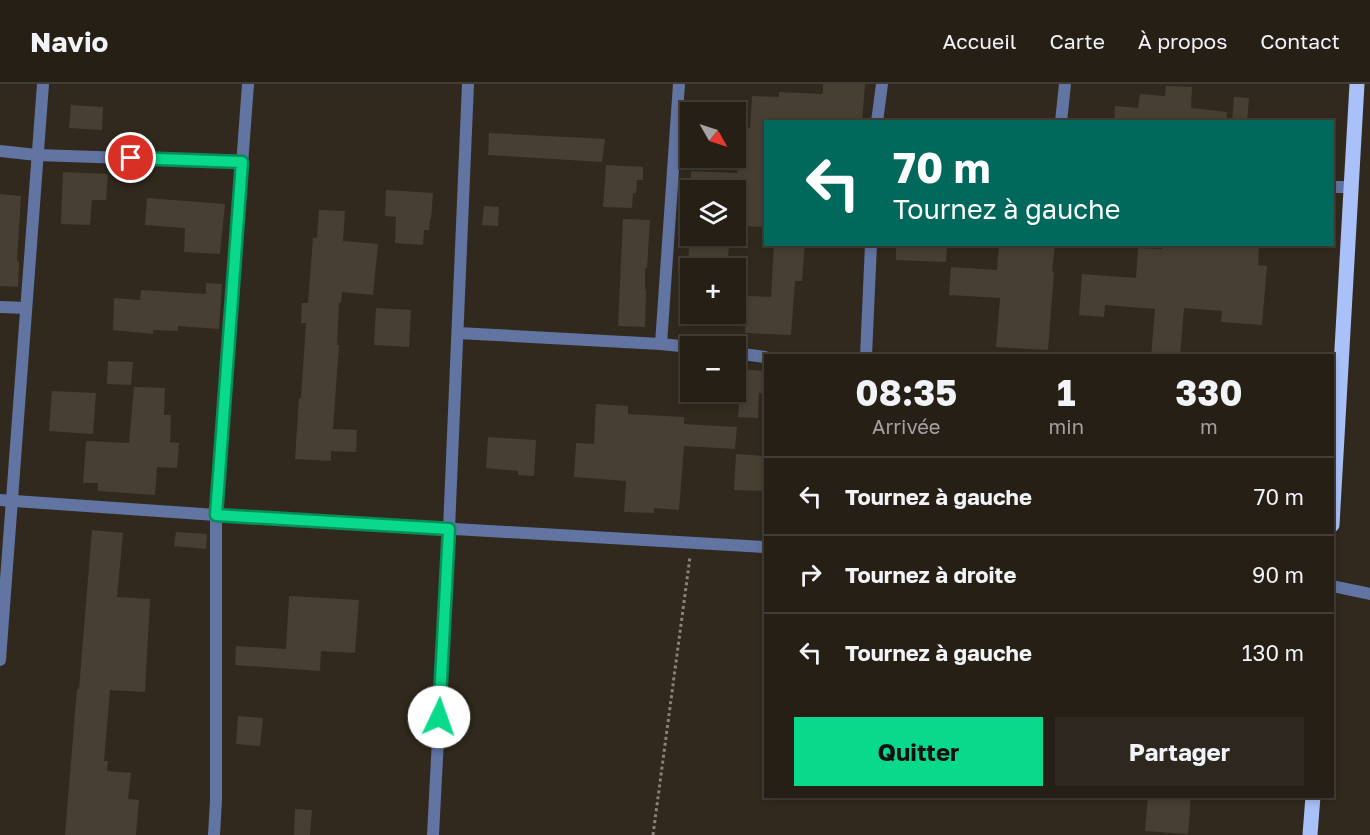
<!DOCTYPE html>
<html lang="fr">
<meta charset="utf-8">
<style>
body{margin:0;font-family:"Golos Text",sans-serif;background:#2d271f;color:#f1f3f6;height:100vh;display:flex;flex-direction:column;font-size:22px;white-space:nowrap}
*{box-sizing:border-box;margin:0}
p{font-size:20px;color:#a3a2a1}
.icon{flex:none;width:33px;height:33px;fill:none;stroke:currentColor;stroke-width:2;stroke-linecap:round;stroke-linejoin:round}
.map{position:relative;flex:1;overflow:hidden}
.drawer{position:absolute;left:764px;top:270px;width:570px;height:444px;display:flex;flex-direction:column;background:#251f16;border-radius:0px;box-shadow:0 3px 9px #0003,0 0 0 2px #423d35}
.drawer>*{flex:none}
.hud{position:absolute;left:764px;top:36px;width:570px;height:126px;border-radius:0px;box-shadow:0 3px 9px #0003,0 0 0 2px #423d35;background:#00695c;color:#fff;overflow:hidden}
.needle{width:39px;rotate:129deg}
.tools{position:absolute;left:680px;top:18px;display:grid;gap:12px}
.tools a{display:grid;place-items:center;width:66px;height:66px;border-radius:0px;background:#251f16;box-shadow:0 3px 9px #0003,0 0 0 2px #423d35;font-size:30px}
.pin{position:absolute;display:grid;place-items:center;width:51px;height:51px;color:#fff;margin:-26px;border:3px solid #fff;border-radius:50%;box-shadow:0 2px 6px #0007}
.me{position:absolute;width:66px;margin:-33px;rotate:3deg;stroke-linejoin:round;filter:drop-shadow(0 0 4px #0008)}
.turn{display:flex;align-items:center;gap:21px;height:126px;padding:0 30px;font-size:27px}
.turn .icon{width:78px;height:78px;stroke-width:2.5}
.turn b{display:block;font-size:42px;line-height:51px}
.eta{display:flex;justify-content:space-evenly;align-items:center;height:102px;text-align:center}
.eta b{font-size:36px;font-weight:700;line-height:42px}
.button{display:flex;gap:12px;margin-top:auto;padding:12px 30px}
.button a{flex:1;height:69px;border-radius:0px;background:#09d98b;color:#111;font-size:24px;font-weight:700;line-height:69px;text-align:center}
.button a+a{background:#2d271f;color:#f1f3f6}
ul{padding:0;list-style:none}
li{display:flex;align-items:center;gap:18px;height:78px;padding:0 30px;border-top:2px solid #423d35}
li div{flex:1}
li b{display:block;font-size:22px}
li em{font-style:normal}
header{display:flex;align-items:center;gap:36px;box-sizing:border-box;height:84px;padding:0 30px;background:#251f16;border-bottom:2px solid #423d35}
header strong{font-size:28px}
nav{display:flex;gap:33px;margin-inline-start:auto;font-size:21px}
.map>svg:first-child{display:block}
</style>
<header>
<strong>Navio</strong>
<nav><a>Accueil</a><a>Carte</a><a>À propos</a><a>Contact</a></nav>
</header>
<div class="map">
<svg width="1370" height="751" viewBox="0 0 1370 751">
<rect width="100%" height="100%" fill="#31291d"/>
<g fill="#483f33">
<polygon points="823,0 865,0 862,38 779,34 779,38 765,38 765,143 746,142 748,109 735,109 735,106 691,106 691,87 737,89 739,44 750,44 752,12 779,13 779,8 821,10 823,9"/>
<polygon points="1166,2 1192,3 1191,24 1227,28 1226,38 1114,38 1115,22 1138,24 1140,10 1165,12"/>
<polygon points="1234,13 1249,14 1247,38 1232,38"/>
<polygon points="71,21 103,23 102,46 69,44"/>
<polygon points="489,49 605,55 602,78 488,71"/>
<polygon points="606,81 643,83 643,96 637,96 636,109 633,109 632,124 603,123"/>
<polygon points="63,88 108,90 106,116 92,116 90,141 61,140"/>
<polygon points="386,106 433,109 431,135 430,135 429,146 424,146 423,161 395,159 396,133 385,132"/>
<polygon points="0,110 21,112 17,177 19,177 18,203 0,202"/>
<polygon points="147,114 225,120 220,170 184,168 185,144 145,141"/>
<polygon points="484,122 499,123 498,142 482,141"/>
<polygon points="319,126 345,127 343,157 378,160 373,211 342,208 341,219 339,219 337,261 339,261 333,345 357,346 356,368 331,367 331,377 295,375 299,314 301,314 306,239 301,239 302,219 308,219 313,154 317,154"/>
<polygon points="623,135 650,136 647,184 645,184 645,205 646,206 645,243 618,242"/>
<polygon points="689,159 729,161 727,184 688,184"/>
<polygon points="774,160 805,160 802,197 795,197 791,251 745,249 748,212 771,213"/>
<polygon points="896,160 947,160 946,178 896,176"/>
<polygon points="999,160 1055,160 1052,187 1054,188 1048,266 996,263 1000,214 949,211 951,183 997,186"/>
<polygon points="1163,160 1259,160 1258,181 1267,182 1262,241 1221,238 1222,227 1184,224 1180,272 1151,272 1155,225 1105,221 1104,233 1079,231 1082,190 1136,194 1138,164 1162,165"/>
<polygon points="206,199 222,200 219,245 178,242 178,247 153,246 153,250 113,246 114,214 140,216 141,206 206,210"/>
<polygon points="376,224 411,226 409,263 374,261"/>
<polygon points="108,277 133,278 131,301 107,300"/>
<polygon points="742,285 765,287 765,310 759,309 758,334 738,333"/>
<polygon points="134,303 165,304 164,331 171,331 170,358 179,359 177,384 157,383 155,411 98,407 98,399 83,399 86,357 129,359"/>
<polygon points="52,307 96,309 93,350 49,347"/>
<polygon points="596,320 628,322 628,330 684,333 684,340 737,343 735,365 684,362 679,426 654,424 654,429 624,428 626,397 574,393 576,359 594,360"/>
<polygon points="488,353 536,356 534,392 518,391 518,387 486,384"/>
<polygon points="736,370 765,372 765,407 734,406"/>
<polygon points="92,446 123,449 117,513 150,515 145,608 110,606 104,677 108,677 107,687 131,689 128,715 139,716 136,751 65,751 77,605 79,605"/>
<polygon points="176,448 207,450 206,465 174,462"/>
<polygon points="289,512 359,516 355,569 321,567 320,587 235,581 236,562 286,565"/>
<polygon points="238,632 263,634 260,662 236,660"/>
<polygon points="1148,712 1191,712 1188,750 1145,747"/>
<polygon points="295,725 312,726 310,751 294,751"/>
</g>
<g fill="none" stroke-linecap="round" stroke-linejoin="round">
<polyline stroke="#898379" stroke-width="3" stroke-dasharray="3 3" stroke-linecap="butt" points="653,751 690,473"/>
<g stroke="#6274a2" stroke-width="12">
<polyline points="877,38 882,0"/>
<polyline points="1061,38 1065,0"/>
<polyline points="0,67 37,71 242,78"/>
<polyline points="1332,103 1351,103"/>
<polyline points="0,223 26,224"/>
<polyline points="458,249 661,260 690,263"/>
<polyline points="661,260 679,0"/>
<polyline points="735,269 765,273"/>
<polyline points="866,272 871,160"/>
<polyline points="0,416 216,431 765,463"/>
<polyline points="1332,502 1370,510"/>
<polyline points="0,576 43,0"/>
<polyline points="214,751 216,716 216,431 248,0"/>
<polyline points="433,751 449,445 468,0"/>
</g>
<g stroke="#a9c0f8" stroke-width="15">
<polyline points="1332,441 1357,0"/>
<polyline points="1310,751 1313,712"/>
</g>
</g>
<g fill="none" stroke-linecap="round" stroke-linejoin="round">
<g stroke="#068d5a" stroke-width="15">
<polyline id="route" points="131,74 242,78 216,431 449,445 439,633"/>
</g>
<use href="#route" stroke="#09d98b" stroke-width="10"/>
</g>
</svg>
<div class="tools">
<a><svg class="needle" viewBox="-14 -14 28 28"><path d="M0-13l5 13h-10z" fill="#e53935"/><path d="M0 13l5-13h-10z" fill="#a3a2a1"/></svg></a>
<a><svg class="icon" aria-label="layers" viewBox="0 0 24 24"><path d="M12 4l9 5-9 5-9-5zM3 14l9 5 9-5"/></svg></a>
<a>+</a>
<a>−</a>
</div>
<div class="pin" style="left:131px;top:74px;background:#d93025"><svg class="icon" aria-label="arrive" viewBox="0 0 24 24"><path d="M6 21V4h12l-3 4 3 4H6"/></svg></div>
<svg class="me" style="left:439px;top:633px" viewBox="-20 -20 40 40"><circle r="19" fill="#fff"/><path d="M0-13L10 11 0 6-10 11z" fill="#09d98b"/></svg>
<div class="hud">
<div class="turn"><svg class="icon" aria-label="left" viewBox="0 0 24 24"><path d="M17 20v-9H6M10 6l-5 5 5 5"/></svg><div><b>70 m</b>Tournez à gauche</div></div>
</div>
<section class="drawer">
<div class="eta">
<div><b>08:35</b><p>Arrivée</p></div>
<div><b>1</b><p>min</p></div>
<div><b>330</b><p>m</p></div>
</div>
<ul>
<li><svg class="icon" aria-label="left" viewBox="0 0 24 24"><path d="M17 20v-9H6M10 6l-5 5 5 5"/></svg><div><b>Tournez à gauche</b></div><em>70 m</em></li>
<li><svg class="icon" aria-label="right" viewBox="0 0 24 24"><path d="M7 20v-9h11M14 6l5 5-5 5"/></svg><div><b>Tournez à droite</b></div><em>90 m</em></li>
<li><svg class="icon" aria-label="left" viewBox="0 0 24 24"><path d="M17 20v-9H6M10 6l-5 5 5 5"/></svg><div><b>Tournez à gauche</b></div><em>130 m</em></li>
</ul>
<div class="button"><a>Quitter</a><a>Partager</a></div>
</section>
</div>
